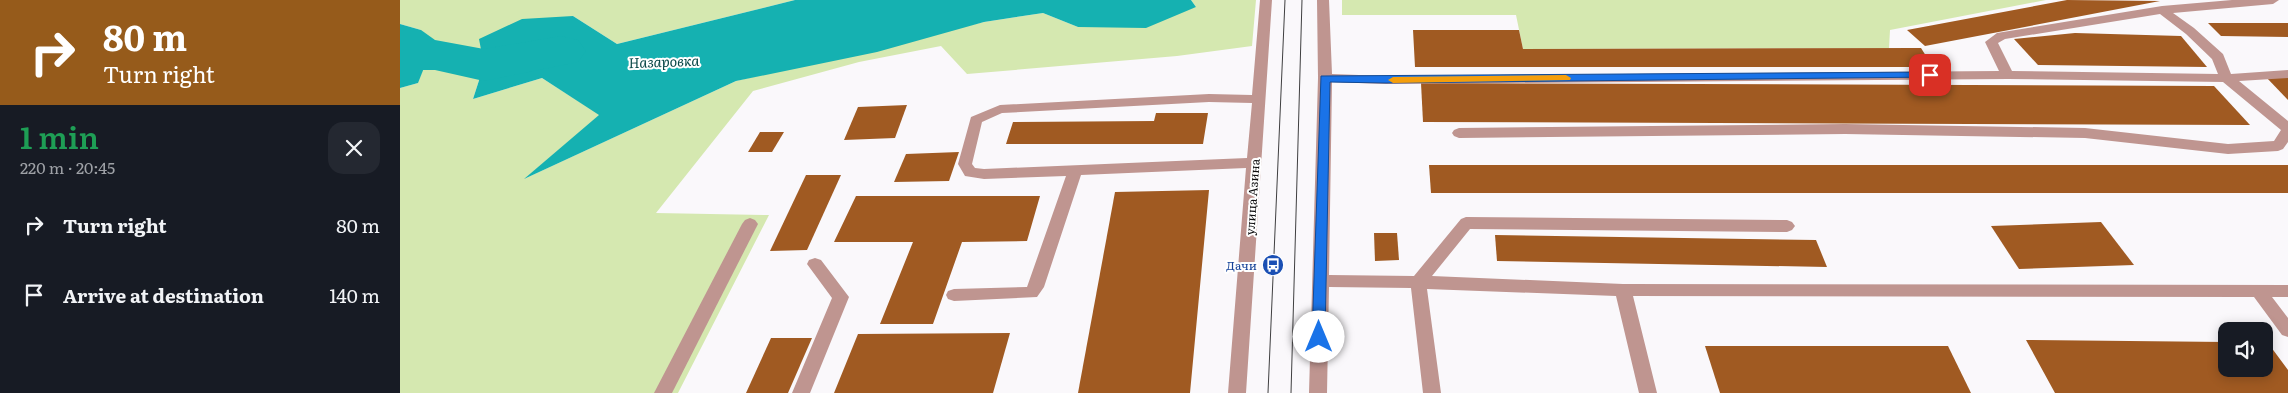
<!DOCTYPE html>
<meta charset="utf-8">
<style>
body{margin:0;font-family:Literata,serif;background:#242831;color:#f1f3f6;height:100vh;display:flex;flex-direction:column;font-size:19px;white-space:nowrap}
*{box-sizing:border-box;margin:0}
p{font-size:16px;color:#9ea1a6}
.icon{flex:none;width:28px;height:28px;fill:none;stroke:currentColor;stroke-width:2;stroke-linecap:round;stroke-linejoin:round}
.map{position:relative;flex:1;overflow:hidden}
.details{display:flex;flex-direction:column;background:#171b24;width:400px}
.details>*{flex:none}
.banner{background:#965b1b;color:#fff;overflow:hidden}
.controls{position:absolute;left:1818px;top:322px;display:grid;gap:10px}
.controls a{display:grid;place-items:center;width:55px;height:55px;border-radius:10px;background:#171b24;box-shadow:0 2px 12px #0003;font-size:25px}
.pin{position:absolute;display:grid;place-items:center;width:42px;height:42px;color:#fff;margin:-21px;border-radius:10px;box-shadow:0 2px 8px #0006}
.me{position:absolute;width:55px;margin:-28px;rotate:0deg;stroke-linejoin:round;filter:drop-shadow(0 0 4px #0008)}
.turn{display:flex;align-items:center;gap:18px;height:105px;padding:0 20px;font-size:22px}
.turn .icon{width:65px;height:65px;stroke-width:2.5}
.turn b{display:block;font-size:35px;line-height:42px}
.round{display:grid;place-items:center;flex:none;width:52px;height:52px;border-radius:15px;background:#242831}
.headline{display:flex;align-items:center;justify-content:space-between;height:85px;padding:0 20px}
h1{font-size:30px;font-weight:600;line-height:38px;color:#1e9e55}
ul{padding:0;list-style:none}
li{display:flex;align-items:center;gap:15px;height:70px;padding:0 20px}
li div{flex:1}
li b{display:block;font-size:19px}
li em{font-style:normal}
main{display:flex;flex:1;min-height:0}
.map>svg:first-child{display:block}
</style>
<main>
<section class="details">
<div class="banner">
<div class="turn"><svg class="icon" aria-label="right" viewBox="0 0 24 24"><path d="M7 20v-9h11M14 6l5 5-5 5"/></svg><div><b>80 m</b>Turn right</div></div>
</div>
<div class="headline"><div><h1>1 min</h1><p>220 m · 20:45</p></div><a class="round"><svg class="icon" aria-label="close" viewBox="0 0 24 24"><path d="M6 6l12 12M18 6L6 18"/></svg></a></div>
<ul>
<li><svg class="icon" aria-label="right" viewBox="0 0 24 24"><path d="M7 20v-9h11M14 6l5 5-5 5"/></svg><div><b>Turn right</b></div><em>80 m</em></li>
<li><svg class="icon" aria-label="arrive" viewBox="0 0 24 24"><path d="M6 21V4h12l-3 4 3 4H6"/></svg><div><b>Arrive at destination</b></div><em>140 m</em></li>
</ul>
</section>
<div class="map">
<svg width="1888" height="393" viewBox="0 0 1888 393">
<rect width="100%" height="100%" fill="#faf8fb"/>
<g fill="#d5e8b0">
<polygon points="0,0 395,0 217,44 173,16 84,65 73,99 142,78 200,115 126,178 336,81 584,22 643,13 678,27 796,7 791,0 856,0 852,46 777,56 567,74 541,46 459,62 353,91 256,213 369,215 278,393 0,393 0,88 18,83 21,30 0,24"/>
<polygon points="942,0 1646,0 1490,30 1489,48 1123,49 1116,15 942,15"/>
</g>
<g fill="#15b1b1">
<polygon points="395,0 791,0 796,7 746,28 678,27 643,13 584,22 477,52 336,81 124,179 199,115 142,78 73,99 84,65 79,39 122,19 173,16 217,44"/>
<polygon points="0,24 21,30 35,40 18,83 0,88"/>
</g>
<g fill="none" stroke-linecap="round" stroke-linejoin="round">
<polygon fill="#15b1b1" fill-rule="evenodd" points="161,36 178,40 186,51 178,62 84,81 35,70 0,70 0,40 35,40 84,49"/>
</g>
<g fill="#a05a22">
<polygon points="1667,0 1760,1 1525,46 1507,30"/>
<polygon points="1808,23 1888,23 1888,37 1821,36"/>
<polygon points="1013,30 1119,30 1123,49 1521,48 1533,67 1015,67"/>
<polygon points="1675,33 1781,36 1807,67 1638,65 1614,39"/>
<polygon points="1865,76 1888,76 1888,100"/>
<polygon points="1021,83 1814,86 1850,125 1023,122"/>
<polygon points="507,105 495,138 444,140 458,107"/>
<polygon points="756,113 808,113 803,144 606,144 613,122 754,121"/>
<polygon points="360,132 384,132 372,152 348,152"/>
<polygon points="559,152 549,181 494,182 506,154"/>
<polygon points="1029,165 1888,165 1888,193 1031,193"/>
<polygon points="406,175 441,175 407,250 370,251"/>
<polygon points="809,190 790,393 678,393 715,192"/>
<polygon points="456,196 640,196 627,241 562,242 533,324 480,324 513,242 434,242"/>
<polygon points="1701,222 1734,265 1619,269 1591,226"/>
<polygon points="974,233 997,233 999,260 975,261"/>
<polygon points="1095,235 1416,240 1427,267 1097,261"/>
<polygon points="610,333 593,393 434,393 458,334"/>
<polygon points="371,338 412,338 388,393 346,393"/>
<polygon points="1626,340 1826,342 1826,369 1864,369 1864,343 1868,343 1888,370 1888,393 1655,393"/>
<polygon points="1305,346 1548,346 1571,393 1320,393"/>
</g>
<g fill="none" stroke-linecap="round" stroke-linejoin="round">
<g fill="#bf9590" fill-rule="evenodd">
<path d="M 860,0 L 872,0 L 846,393 L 828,393 L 846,168 L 681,175 L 644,287 L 637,297 L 554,301 L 548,299 L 546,295 L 548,291 L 554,289 L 627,287 L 666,176 L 584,179 L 565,176 L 558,164 L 571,117 L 600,105 L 809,94 L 852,95 ZM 809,102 L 852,103 L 847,158 L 584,169 L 575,168 L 572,164 L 582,122 L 602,113 Z"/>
<path d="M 917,0 L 929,0 L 932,74 L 986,76 L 1599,71 L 1585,42 L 1597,33 L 1762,6 L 1832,0 L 1879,0 L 1873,4 L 1773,13 L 1794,28 L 1823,54 L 1831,74 L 1888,70 L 1888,78 L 1839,81 L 1888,121 L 1888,142 L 1883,149 L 1878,151 L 1828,154 L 1685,138 L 1445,134 L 1059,138 L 1054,136 L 1052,133 L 1054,130 L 1059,128 L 1445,124 L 1685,128 L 1828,144 L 1874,141 L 1881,130 L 1823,82 L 1608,79 L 986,84 L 932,82 L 929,275 L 1014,276 L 1061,219 L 1066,217 L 1387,220 L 1392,222 L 1395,226 L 1392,230 L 1387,232 L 1070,229 L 1032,276 L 1223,284 L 1888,285 L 1888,297 L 1872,297 L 1888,318 L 1888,337 L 1882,335 L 1854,297 L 1233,296 L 1257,393 L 1239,393 L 1216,296 L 1027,289 L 1041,393 L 1023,393 L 1011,288 L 929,287 L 927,393 L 909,393 L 918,78 ZM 1760,14 L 1786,34 L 1812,59 L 1818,74 L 1612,71 L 1598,43 L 1605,39 Z"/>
<polygon points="350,218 355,220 358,224 272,393 254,393 342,224 345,220"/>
<polygon points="415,258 421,260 449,297 410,393 392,393 432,298 407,264 409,260"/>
</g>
<g stroke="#3f3f40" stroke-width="1">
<polyline points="868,393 885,0"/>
<polyline points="891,393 902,0"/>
</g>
</g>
<polygon fill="#1a73e8" stroke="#114b97" points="1530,72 1534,73 1534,77 986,83 930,82 925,337 923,340 914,340 912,337 921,76"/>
<polygon fill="#f59e0b" points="1166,75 1171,78 1170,80 993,83 988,80 993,77"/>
<defs>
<g id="bus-disc" transform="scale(1.125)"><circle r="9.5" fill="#1a4fb4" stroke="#fff"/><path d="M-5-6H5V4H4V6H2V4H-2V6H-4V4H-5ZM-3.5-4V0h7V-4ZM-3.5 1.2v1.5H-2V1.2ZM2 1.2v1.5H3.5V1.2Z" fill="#fff"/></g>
</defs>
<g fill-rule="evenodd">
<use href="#bus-disc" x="873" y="265"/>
</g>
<g text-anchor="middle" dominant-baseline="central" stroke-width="4" stroke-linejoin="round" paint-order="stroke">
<g font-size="12" fill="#0f0f10" stroke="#fff">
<text transform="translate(852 197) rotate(-86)">улица Азина</text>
</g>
<g font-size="12" fill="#164399" stroke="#fff" text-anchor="end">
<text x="857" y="265">Дачи</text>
</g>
<g font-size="14" font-style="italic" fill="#094747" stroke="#fff">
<text transform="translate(264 61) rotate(-2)">Назаровка</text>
</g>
</g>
</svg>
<div class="controls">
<a><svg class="icon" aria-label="sound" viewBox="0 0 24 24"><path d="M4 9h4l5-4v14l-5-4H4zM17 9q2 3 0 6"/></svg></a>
</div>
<div class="pin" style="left:1530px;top:75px;background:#d93025"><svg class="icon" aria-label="arrive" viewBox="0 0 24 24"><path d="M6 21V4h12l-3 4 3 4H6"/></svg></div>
<svg class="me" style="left:919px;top:337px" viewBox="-20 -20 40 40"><circle r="19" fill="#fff"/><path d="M0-13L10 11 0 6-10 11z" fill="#1a73e8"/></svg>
</div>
</main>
